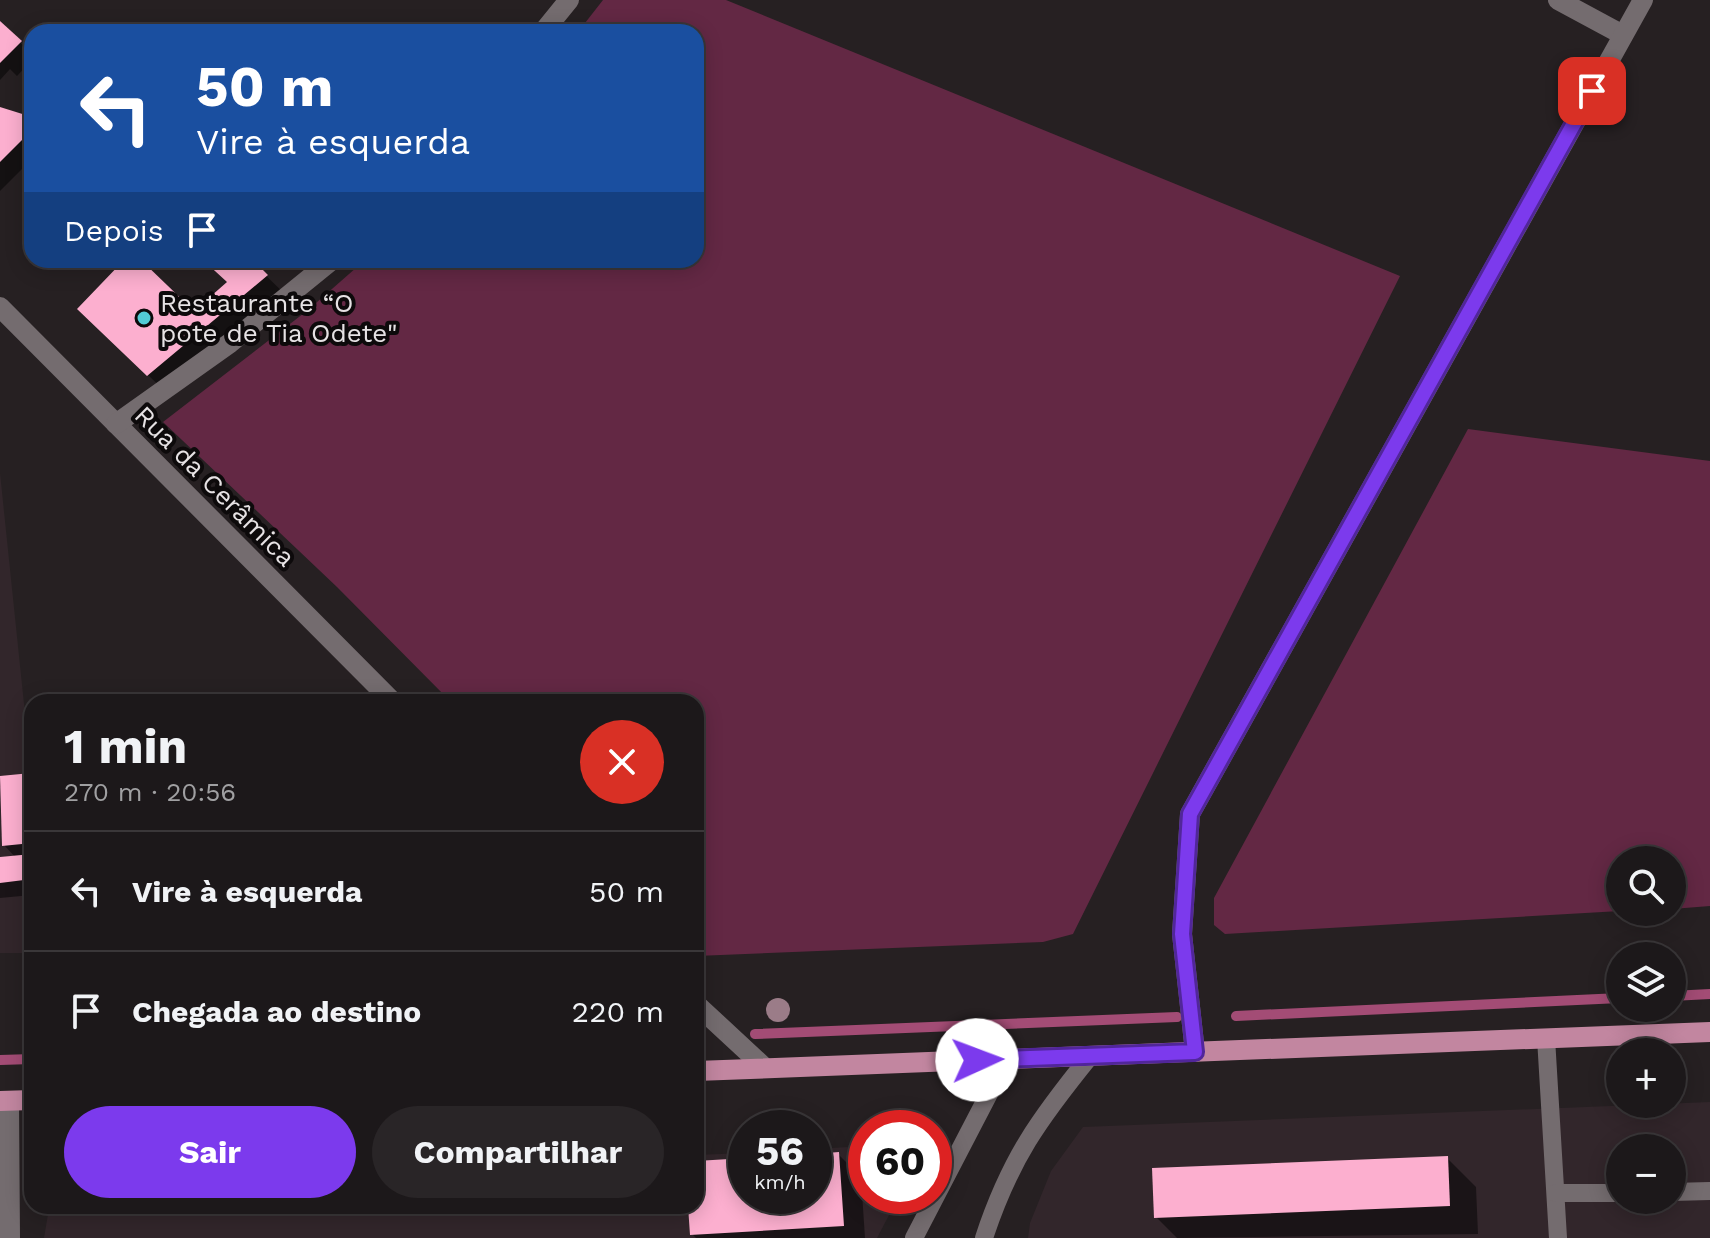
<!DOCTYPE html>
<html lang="pt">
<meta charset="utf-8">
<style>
body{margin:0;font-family:"Work Sans",sans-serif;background:#292527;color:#f1f3f6;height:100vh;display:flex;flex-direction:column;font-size:30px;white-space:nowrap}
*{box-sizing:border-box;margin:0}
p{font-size:26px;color:#a0a0a2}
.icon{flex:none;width:44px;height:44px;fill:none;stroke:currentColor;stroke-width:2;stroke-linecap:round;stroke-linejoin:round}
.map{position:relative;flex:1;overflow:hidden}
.drawer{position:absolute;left:24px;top:694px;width:680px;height:520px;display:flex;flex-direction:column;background:#1c181a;border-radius:24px;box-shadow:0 4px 20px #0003,0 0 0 2px #3a3739}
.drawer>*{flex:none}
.hud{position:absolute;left:24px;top:24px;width:680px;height:244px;border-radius:24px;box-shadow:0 4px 20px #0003,0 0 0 2px #3a3739;background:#1a4fa0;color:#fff;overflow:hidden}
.controls{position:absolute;left:1606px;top:846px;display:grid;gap:16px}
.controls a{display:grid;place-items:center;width:80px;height:80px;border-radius:50%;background:#1c181a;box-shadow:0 4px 20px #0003,0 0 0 2px #3a3739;font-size:40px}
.speed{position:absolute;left:728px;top:1110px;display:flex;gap:16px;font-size:40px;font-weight:700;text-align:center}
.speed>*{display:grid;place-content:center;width:104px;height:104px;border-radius:50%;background:#1c181a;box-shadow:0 4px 20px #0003,0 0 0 2px #3a3739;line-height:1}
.speed small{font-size:20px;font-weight:400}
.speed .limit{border:12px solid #d22;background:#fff;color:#111}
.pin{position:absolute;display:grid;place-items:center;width:68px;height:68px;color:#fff;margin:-34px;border-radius:16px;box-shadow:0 4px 12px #0006}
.me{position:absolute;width:88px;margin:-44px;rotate:88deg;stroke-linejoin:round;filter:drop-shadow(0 0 6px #0008)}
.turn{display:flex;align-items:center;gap:28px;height:168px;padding:0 40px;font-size:36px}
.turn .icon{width:104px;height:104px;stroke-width:2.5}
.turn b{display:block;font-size:56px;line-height:68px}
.then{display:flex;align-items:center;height:76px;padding:0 40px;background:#0003;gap:16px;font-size:30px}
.round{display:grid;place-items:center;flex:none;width:84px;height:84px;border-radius:42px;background:#292527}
.headline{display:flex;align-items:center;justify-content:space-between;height:136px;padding:0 40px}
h1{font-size:48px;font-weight:700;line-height:60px}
.cta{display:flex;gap:16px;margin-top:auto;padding:16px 40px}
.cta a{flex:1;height:92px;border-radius:48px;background:#7c3aed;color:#fff;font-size:32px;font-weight:700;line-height:92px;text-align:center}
.cta a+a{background:#292527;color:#f1f3f6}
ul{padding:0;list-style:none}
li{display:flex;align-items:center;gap:24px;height:120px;padding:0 40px;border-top:2px solid #3a3739}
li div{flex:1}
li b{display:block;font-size:30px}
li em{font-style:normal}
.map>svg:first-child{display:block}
</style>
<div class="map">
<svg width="1710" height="1238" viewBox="0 0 1710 1238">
<rect width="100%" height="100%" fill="#262022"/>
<g fill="#32262b" fill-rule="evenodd">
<polygon points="0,473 32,781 32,953 0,953"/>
<path d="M 1710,1102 L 1710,1238 L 1028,1238 L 1030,1223 L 1051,1171 L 1083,1127 ZM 1620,1148 L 1672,1148 L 1672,1200 L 1620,1200 Z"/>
<polygon points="866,1146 866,1196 899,1196 877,1238 44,1238 48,1214 54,1206 696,1206 696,1155 746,1153 746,1196 814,1196 814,1149"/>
</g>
<g fill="#632844">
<polygon points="603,0 726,0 1400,276 1073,934 1043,942 696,956 696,702 451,702 337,587 163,422 308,310 365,260 696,260 696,32 578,32"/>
<polygon points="1468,429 1710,461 1710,906 1672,909 1672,860 1620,860 1620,911 1225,934 1214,925 1214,898"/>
</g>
<g fill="#0007">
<polygon points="0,23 32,54 32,60 17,76 10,69 0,80"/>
<polygon points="0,109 32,119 32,159 0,191"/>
<polygon points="127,260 138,260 194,314 229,283 204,260 250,260 289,298 171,397 102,331"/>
<polygon points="30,775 32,895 0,898 0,860 16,858 4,845 0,778"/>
<polygon points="838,1154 861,1177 865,1238 696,1238 692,1234 690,1206 696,1206 696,1163 746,1160 746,1196 814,1196 814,1156"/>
<polygon points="1447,1158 1476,1187 1478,1234 1177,1238 1156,1217"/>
</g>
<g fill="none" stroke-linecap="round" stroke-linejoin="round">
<g stroke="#a34c75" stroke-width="10">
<polyline points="1672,996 1710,994"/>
<polyline points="1236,1016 1620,998"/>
<polyline points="755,1034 1177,1017"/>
<polyline points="0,1060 32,1059"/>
</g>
</g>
<g fill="#fcafcf">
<polygon points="0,21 22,41 0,63"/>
<polygon points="0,107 32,117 32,130 0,162"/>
<polygon points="124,260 141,260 194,311 227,282 203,260 253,260 268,275 147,376 77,309"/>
<polygon points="31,773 32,843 2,846 0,776"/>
<polygon points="32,854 32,879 0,883 0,857"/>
<polygon points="839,1152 844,1226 690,1235 688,1206 696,1206 696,1161 746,1158 746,1196 814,1196 814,1154"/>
<polygon points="1448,1156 1450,1206 1154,1218 1152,1168"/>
</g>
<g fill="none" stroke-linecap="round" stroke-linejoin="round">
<g stroke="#746c6f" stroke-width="18">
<polyline points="1546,1038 1558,1238"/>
<polyline points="1672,1192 1710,1191"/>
<polyline points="1556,1193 1620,1193"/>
<polyline points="914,1238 1007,1059"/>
<path d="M 984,1238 C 1010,1159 1039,1119 1091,1055"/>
</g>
<g stroke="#746c6f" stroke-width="20">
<polyline points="1558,0 1623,35"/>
<polyline points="543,32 569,0"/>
<polyline points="0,307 393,702"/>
<polyline points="116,424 230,343 332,260"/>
<polyline points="696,1004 765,1068"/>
<polyline points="1195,1052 1182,934 1190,814 1643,0"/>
<polyline points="9,1101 10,1238"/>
</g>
<g stroke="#c286a0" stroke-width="20">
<polyline points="696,1071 1710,1032"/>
<polyline points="0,1101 32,1100"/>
</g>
</g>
<circle fill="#9b7c88" cx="778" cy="1010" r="12"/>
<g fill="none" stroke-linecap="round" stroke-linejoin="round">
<g stroke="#51269a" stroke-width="20">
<polyline id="route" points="977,1060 1195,1052 1182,934 1190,814 1592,91"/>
</g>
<use href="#route" stroke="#7c3aed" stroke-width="14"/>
</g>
<circle fill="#52ccd6" stroke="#0d0a0b" stroke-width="3" cx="144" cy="318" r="8"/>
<g text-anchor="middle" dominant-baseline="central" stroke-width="8" stroke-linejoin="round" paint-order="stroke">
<g font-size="26" fill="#e6e2e4" stroke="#0d0a0b" text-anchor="start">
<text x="160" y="303">Restaurante “O<tspan x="160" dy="30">pote de Tia Odete"</tspan></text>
</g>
<g font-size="26" fill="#e6e2e4" stroke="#0d0a0b">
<text transform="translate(215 486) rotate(45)">Rua da Cerâmica</text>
</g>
</g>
</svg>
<div class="controls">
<a><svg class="icon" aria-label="search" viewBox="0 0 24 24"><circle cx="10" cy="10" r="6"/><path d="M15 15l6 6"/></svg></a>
<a><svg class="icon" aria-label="layers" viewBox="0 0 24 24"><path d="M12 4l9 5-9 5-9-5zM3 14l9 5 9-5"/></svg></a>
<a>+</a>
<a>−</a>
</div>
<div class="speed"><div>56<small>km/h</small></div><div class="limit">60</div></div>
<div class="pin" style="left:1592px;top:91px;background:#d93025"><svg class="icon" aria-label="arrive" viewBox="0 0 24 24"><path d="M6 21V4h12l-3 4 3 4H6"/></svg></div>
<svg class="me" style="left:977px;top:1060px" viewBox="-20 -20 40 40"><circle r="19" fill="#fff"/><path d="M0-13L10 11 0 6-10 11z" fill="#7c3aed"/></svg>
<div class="hud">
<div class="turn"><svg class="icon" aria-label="left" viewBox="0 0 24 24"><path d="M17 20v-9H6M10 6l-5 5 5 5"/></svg><div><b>50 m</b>Vire à esquerda</div></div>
<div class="then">Depois<svg class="icon" aria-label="arrive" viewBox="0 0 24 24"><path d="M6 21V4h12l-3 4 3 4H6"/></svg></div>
</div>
<section class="drawer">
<div class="headline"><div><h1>1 min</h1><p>270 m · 20:56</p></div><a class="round" style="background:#d93025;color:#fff"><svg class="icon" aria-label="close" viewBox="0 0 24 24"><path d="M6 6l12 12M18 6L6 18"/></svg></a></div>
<ul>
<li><svg class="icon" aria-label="left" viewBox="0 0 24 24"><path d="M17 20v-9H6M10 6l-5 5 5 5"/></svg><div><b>Vire à esquerda</b></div><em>50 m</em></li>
<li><svg class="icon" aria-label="arrive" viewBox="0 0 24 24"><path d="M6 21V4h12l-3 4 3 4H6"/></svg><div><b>Chegada ao destino</b></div><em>220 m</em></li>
</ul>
<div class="cta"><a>Sair</a><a>Compartilhar</a></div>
</section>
</div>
